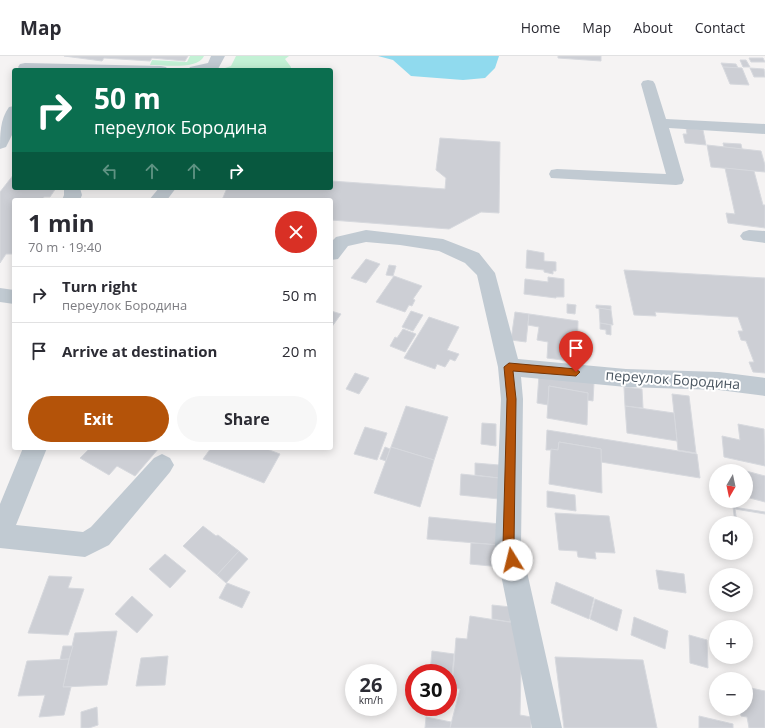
<!DOCTYPE html>
<meta charset="utf-8">
<style>
body{margin:0;font-family:"Open Sans",sans-serif;background:#f7f7f7;color:#2b2b33;height:100vh;display:flex;flex-direction:column;font-size:15px;white-space:nowrap}
*{box-sizing:border-box;margin:0}
p{font-size:13px;color:#7c7c81}
.icon{flex:none;width:22px;height:22px;fill:none;stroke:currentColor;stroke-width:2;stroke-linecap:round;stroke-linejoin:round}
.map{position:relative;flex:1;overflow:hidden}
.details{position:absolute;left:12px;top:142px;width:321px;height:252px;display:flex;flex-direction:column;background:#fff;border-radius:4px;box-shadow:0 2px 10px #0003}
.details>*{flex:none}
.hud{position:absolute;left:12px;top:12px;width:321px;height:122px;border-radius:4px;box-shadow:0 2px 10px #0003;background:#0b6e4f;color:#fff;overflow:hidden}
.needle{width:26px;rotate:189deg}
.fabs{position:absolute;left:709px;top:408px;display:grid;gap:8px}
.fabs a{display:grid;place-items:center;width:44px;height:44px;border-radius:50%;background:#fff;box-shadow:0 2px 10px #0003;font-size:20px}
.speed{position:absolute;left:345px;top:608px;display:flex;gap:8px;font-size:20px;font-weight:700;text-align:center}
.speed>*{display:grid;place-content:center;width:52px;height:52px;border-radius:50%;background:#fff;box-shadow:0 2px 10px #0003;line-height:1}
.speed small{font-size:10px;font-weight:400}
.speed .limit{border:6px solid #d22;background:#fff;color:#111}
.pin{position:absolute;display:grid;place-items:center;width:34px;height:34px;color:#fff;margin:-41px -17px;border-radius:50% 50% 50% 0;rotate:-45deg;box-shadow:0 0 4px #0007}
.pin .icon{rotate:45deg}
.me{position:absolute;width:44px;margin:-22px;rotate:351deg;stroke-linejoin:round;filter:drop-shadow(0 0 3px #0008)}
.turn{display:flex;align-items:center;gap:14px;height:84px;padding:0 16px;font-size:18px}
.turn .icon{width:52px;height:52px;stroke-width:2.5}
.turn b{display:block;font-size:28px;line-height:34px}
.lanes{display:flex;align-items:center;height:38px;padding:0 16px;background:#0003;justify-content:center;gap:20px;direction:ltr}
.lanes .off{opacity:.35}
.round{display:grid;place-items:center;flex:none;width:42px;height:42px;border-radius:21px;background:#f7f7f7}
.head{display:flex;align-items:center;justify-content:space-between;height:68px;padding:0 16px}
h1{font-size:24px;font-weight:700;line-height:30px}
.action{display:flex;gap:8px;margin-top:auto;padding:8px 16px}
.action a{flex:1;height:46px;border-radius:24px;background:#b45309;color:#fff;font-size:16px;font-weight:700;line-height:46px;text-align:center}
.action a+a{background:#f7f7f7;color:#2b2b33}
ul{padding:0;list-style:none}
li{display:flex;align-items:center;gap:12px;height:56px;padding:0 16px;border-top:1px solid #e1e1e2}
li div{flex:1}
li b{display:block;font-size:15px}
li em{font-style:normal}
header{display:flex;align-items:center;gap:24px;box-sizing:border-box;height:56px;padding:0 20px;background:#fff;border-bottom:1px solid #e1e1e2}
header strong{font-size:19px}
nav{display:flex;gap:22px;margin-inline-start:auto;font-size:14px}
.map>svg:first-child{display:block}
</style>
<header>
<strong>Map</strong>
<nav><a>Home</a><a>Map</a><a>About</a><a>Contact</a></nav>
</header>
<div class="map">
<svg width="765" height="672" viewBox="0 0 765 672">
<rect width="100%" height="100%" fill="#f5f3f3"/>
<g fill="#c3f1d5">
<path d="M 190,0 L 204,0 C 198,14 163,9 150,9 L 152,4 L 187,6 Z"/>
<polygon points="236,0 289,0 285,3 291,11 291,14 219,14 231,10"/>
</g>
<polygon fill="#90daee" points="378,0 499,0 495,12 485,22 463,24 411,20 393,4"/>
<g fill="#cdcfd5" stroke="#d7d9de">
<polygon points="64,0 188,0 185,5 152,2 150,5 104,2 102,5"/>
<polygon points="558,0 601,0 601,5 558,2"/>
<polygon points="749,2 763,2 765,6 751,6"/>
<polygon points="740,4 746,4 750,11 743,11"/>
<polygon points="721,7 736,8 738,12 723,11"/>
<polygon points="723,11 742,12 749,29 730,28"/>
<polygon points="750,12 764,13 765,21 754,21"/>
<polygon points="686,72 703,74 706,89 685,87 683,78 687,78"/>
<polygon points="440,82 500,86 499,157 481,156 449,173 331,164 331,144 222,144 227,132 331,132 331,125 445,133 446,122 436,114"/>
<polygon points="723,87 741,88 742,93 724,91"/>
<polygon points="707,89 761,95 765,109 765,116 711,111"/>
<polygon points="725,112 754,115 763,149 765,149 765,172 728,167 726,157 735,158"/>
<polygon points="14,118 14,132 56,132 50,141 44,141 42,144 14,144 14,195 12,198 6,198 0,207 0,136"/>
<polygon points="527,194 544,197 544,205 556,206 556,215 553,215 553,218 544,216 544,214 526,212"/>
<polygon points="366,203 380,208 366,227 351,222"/>
<polygon points="389,209 396,210 393,220 386,219"/>
<polygon points="624,214 765,222 765,317 753,316 749,306 754,306 746,285 741,284 738,275 743,275 738,261 655,256 656,260 634,259"/>
<polygon points="394,220 422,230 413,243 415,244 412,250 409,249 405,256 376,246"/>
<polygon points="548,221 564,223 564,241 556,241 556,242 524,238 525,223 548,226"/>
<polygon points="567,248 576,249 575,258 567,257"/>
<polygon points="596,249 611,250 611,254 596,252"/>
<polygon points="599,252 611,254 613,269 600,267"/>
<polygon points="331,255 341,258 331,272"/>
<polygon points="411,255 423,259 413,275 402,271"/>
<polygon points="515,256 529,258 526,286 511,284"/>
<polygon points="529,258 578,265 577,306 547,302 548,286 537,284 539,271 528,269"/>
<polygon points="429,261 459,271 447,294 459,298 455,305 450,303 445,311 437,308 435,313 404,302"/>
<polygon points="600,267 611,269 611,279 606,278 606,274 600,273"/>
<polygon points="403,273 416,278 405,296 390,290 395,281 397,282"/>
<polygon points="355,317 369,322 359,338 346,333"/>
<polygon points="539,319 594,327 593,345 587,344 588,337 549,330 548,349 537,347"/>
<polygon points="549,330 588,337 587,369 547,362"/>
<polygon points="624,331 642,333 643,352 625,350"/>
<polygon points="672,338 689,340 696,397 678,394"/>
<polygon points="406,350 448,361 434,404 391,391"/>
<polygon points="625,350 674,357 677,385 627,377"/>
<polygon points="482,367 496,368 496,390 481,388"/>
<polygon points="738,368 764,373 765,410 724,401 722,380 740,384"/>
<polygon points="365,371 387,377 377,404 354,398"/>
<polygon points="547,374 697,398 700,422 601,406 601,393 559,386 558,394 546,394"/>
<polygon points="559,386 601,393 602,437 549,428 551,393 558,394"/>
<polygon points="385,391 390,393 386,405 380,403"/>
<polygon points="391,391 434,404 420,451 374,437"/>
<polygon points="90,392 159,392 135,420 117,410 109,419 80,402"/>
<polygon points="211,392 264,392 280,398 264,427 203,403"/>
<polygon points="475,407 499,409 499,422 475,419"/>
<polygon points="746,415 765,420 765,446 746,441"/>
<polygon points="461,418 499,422 499,443 460,439"/>
<polygon points="547,435 575,439 576,455 547,451"/>
<polygon points="733,451 765,456 765,458 735,453 737,467 735,467"/>
<polygon points="555,457 609,460 615,497 595,496 596,503 578,501 577,495 559,494"/>
<polygon points="429,461 500,468 500,489 427,483"/>
<polygon points="203,470 216,480 218,479 239,495 217,519 183,490"/>
<polygon points="471,487 500,489 501,511 470,508"/>
<polygon points="239,495 248,503 226,527 217,519"/>
<polygon points="165,498 186,515 170,532 149,513"/>
<polygon points="656,514 684,518 686,537 659,533"/>
<polygon points="49,520 72,521 68,532 84,533 68,579 28,577"/>
<polygon points="556,526 594,542 589,563 551,547"/>
<polygon points="227,527 250,536 242,552 219,542"/>
<polygon points="132,540 153,559 137,577 115,558"/>
<polygon points="595,543 622,554 617,575 590,563"/>
<polygon points="492,549 511,551 510,566 492,563"/>
<polygon points="470,560 522,568 520,659 531,661 531,672 450,672 460,633 452,632 456,582 467,583"/>
<polygon points="634,561 668,575 665,593 631,579"/>
<polygon points="117,575 107,629 63,631 75,577"/>
<polygon points="689,579 707,584 708,612 690,607"/>
<polygon points="63,590 73,590 69,603 60,604"/>
<polygon points="432,595 454,598 452,620 448,619 448,617 430,616"/>
<polygon points="168,600 165,629 136,630 141,602"/>
<polygon points="555,601 643,604 657,672 564,672"/>
<polygon points="69,603 63,631 71,631 64,659 39,661 45,639 18,640 27,605"/>
<polygon points="746,631 765,635 765,672 749,672 747,661 741,660 740,653 746,653 746,642 747,642"/>
<polygon points="97,651 98,669 89,672 81,672 81,656"/>
<polygon points="699,660 733,668 733,672 699,672"/>
<polygon points="426,661 451,666 450,672 425,672"/>
</g>
<g fill="none" stroke-linecap="round" stroke-linejoin="round">
<g fill="#c1cad2" fill-rule="evenodd">
<polygon points="211,0 225,0 218,13 188,14 190,11 208,7"/>
<polygon points="25,7 161,10 166,11 168,14 20,14 18,11 20,8"/>
<polygon points="648,24 653,25 655,28 666,63 765,68 765,78 669,72 684,124 682,128 676,129 551,122 549,118 551,114 557,113 666,118 641,28 643,25"/>
<path d="M 14,50 L 14,75 L 6,91 L 0,93 C 0,79 0,63 9,51 Z"/>
<polygon points="64,132 80,132 82,139 80,144 62,144 64,139"/>
<polygon points="159,132 176,132 167,144 149,144"/>
<polygon points="366,174 443,183 479,197 495,217 518,303 626,313 719,316 765,322 765,340 719,334 626,331 521,321 523,343 521,489 562,672 532,672 495,489 501,343 498,311 477,219 465,207 439,195 400,189 366,186 348,190 338,203 331,204 331,186 336,181"/>
<polygon points="749,174 765,175 765,187 743,184 740,180 743,176"/>
<polygon points="0,232 14,234 14,248 0,246"/>
<polygon points="23,392 47,392 16,469 83,476 91,471 154,402 162,398 170,402 174,409 170,416 109,489 85,501 0,492 0,448"/>
</g>
</g>
<polygon fill="#b45309" stroke="#753606" points="509,307 576,313 580,316 576,320 513,315 516,343 514,489 517,504 515,508 512,510 508,508 503,489 507,343 504,311"/>
<g text-anchor="middle" dominant-baseline="central" stroke-width="4" stroke-linejoin="round" paint-order="stroke">
<g font-size="14" fill="#4a5661" stroke="#fff">
<text transform="translate(673 323) rotate(4)">переулок Бородина</text>
</g>
</g>
</svg>
<div class="fabs">
<a><svg class="needle" viewBox="-14 -14 28 28"><path d="M0-13l5 13h-10z" fill="#e53935"/><path d="M0 13l5-13h-10z" fill="#7c7c81"/></svg></a>
<a><svg class="icon" aria-label="sound" viewBox="0 0 24 24"><path d="M4 9h4l5-4v14l-5-4H4zM17 9q2 3 0 6"/></svg></a>
<a><svg class="icon" aria-label="layers" viewBox="0 0 24 24"><path d="M12 4l9 5-9 5-9-5zM3 14l9 5 9-5"/></svg></a>
<a>+</a>
<a>−</a>
</div>
<div class="speed"><div>26<small>km/h</small></div><div class="limit">30</div></div>
<div class="pin" style="left:576px;top:316px;background:#d93025"><svg class="icon" aria-label="arrive" viewBox="0 0 24 24"><path d="M6 21V4h12l-3 4 3 4H6"/></svg></div>
<svg class="me" style="left:512px;top:504px" viewBox="-20 -20 40 40"><circle r="19" fill="#fff"/><path d="M0-13L10 11 0 6-10 11z" fill="#b45309"/></svg>
<div class="hud">
<div class="turn"><svg class="icon" aria-label="right" viewBox="0 0 24 24"><path d="M7 20v-9h11M14 6l5 5-5 5"/></svg><div><b>50 m</b>переулок Бородина</div></div>
<div class="lanes"><svg class="icon off" aria-label="left" viewBox="0 0 24 24"><path d="M17 20v-9H6M10 6l-5 5 5 5"/></svg><svg class="icon off" aria-label="ahead" viewBox="0 0 24 24"><path d="M12 20V5M6 11l6-6 6 6"/></svg><svg class="icon off" aria-label="ahead" viewBox="0 0 24 24"><path d="M12 20V5M6 11l6-6 6 6"/></svg><svg class="icon" aria-label="right" viewBox="0 0 24 24"><path d="M7 20v-9h11M14 6l5 5-5 5"/></svg></div>
</div>
<section class="details">
<div class="head"><div><h1>1 min</h1><p>70 m · 19:40</p></div><a class="round" style="background:#d93025;color:#fff"><svg class="icon" aria-label="close" viewBox="0 0 24 24"><path d="M6 6l12 12M18 6L6 18"/></svg></a></div>
<ul>
<li><svg class="icon" aria-label="right" viewBox="0 0 24 24"><path d="M7 20v-9h11M14 6l5 5-5 5"/></svg><div><b>Turn right</b><p>переулок Бородина</p></div><em>50 m</em></li>
<li><svg class="icon" aria-label="arrive" viewBox="0 0 24 24"><path d="M6 21V4h12l-3 4 3 4H6"/></svg><div><b>Arrive at destination</b></div><em>20 m</em></li>
</ul>
<div class="action"><a>Exit</a><a>Share</a></div>
</section>
</div>
